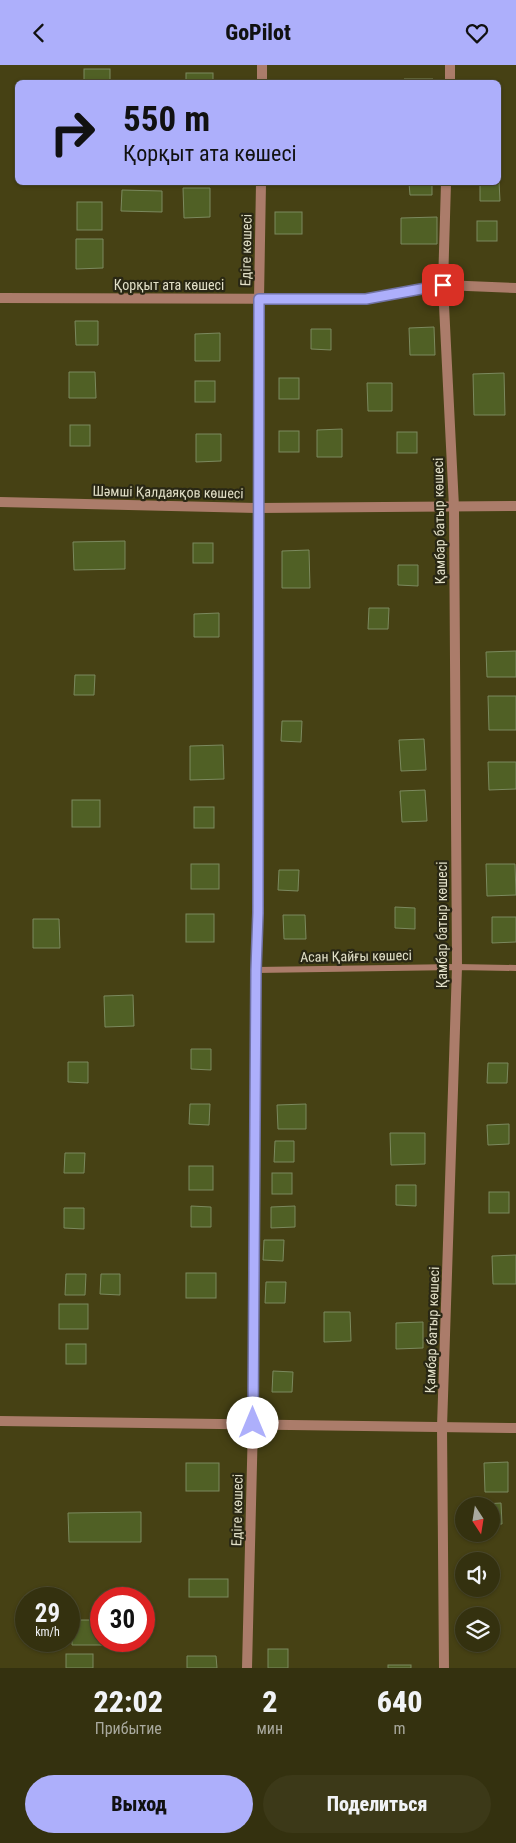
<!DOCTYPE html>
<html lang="ru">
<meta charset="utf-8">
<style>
body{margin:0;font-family:"Roboto Condensed",sans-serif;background:#3c3918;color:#f1f3f6;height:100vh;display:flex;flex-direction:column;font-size:19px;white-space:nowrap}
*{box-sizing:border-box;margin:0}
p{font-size:16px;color:#a9a99e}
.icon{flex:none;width:28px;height:28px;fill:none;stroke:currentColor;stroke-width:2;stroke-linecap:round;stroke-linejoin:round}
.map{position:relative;height:1603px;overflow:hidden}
.sheet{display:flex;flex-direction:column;background:#34310f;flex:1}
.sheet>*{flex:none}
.top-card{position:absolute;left:15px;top:15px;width:486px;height:105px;border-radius:8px;box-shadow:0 1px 4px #0004,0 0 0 1px #4e4c2f;background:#adaffb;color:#111;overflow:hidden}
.needle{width:32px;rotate:168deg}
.tools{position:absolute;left:455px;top:1432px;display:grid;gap:10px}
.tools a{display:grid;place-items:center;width:45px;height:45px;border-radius:50%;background:#34310f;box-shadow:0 1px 4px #0004,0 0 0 1px #4e4c2f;font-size:25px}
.speed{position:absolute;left:15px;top:1522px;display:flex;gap:10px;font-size:25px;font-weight:700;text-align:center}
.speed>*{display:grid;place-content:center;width:65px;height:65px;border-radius:50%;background:#34310f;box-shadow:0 1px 4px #0004,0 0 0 1px #4e4c2f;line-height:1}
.speed small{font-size:12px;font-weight:400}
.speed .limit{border:8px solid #d22;background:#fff;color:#111}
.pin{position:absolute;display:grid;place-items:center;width:42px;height:42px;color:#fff;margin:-21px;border-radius:10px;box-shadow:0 2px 8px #0006}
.me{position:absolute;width:55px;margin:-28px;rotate:0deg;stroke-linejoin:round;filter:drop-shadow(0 0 4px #0008)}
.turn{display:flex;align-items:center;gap:18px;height:105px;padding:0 25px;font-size:22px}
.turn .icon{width:65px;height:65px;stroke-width:2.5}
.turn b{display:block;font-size:35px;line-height:42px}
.eta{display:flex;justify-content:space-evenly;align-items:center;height:85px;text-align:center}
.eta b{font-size:30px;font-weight:800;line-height:35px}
.primary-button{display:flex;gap:10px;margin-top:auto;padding:10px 25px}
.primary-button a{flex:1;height:58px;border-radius:30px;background:#adaffb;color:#111;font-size:20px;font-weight:800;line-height:58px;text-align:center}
.primary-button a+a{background:#3c3918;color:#f1f3f6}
header{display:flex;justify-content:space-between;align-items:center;height:65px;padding:0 25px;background:#adaffb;color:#111;font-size:22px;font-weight:800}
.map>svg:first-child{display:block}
</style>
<header><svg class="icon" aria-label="back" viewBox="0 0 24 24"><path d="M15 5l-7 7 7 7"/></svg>GoPilot<svg class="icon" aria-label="heart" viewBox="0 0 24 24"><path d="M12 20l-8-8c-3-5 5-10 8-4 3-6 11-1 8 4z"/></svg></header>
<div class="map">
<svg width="516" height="1603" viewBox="0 0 516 1603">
<rect width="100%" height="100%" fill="#464114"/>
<g fill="#506025" stroke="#7b895e">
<rect x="84" y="4" width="26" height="14"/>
<rect x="186" y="8" width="27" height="10"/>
<polygon points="404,14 433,14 434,18 404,18"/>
<polygon points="499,116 500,136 480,136 480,118 499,118"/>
<polygon points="409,118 432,118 432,130 410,130"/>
<polygon points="183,123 210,123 210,152 184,153"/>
<polygon points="122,125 162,126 162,147 121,146"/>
<rect x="77" y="137" width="25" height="28"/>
<rect x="275" y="147" width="27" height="22"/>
<polygon points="437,152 437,179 401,179 401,153"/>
<rect x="477" y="156" width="20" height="20"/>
<polygon points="76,174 103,174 103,203 76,204"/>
<polygon points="75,256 98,256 98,280 76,280"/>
<polygon points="434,262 435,290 410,290 409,263"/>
<polygon points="311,264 331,264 331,285 311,284"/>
<polygon points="220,268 220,296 195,296 195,269"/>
<polygon points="69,307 95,307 96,333 69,333"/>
<polygon points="504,308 505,350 474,350 473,309"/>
<rect x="279" y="313" width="20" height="21"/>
<rect x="195" y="316" width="20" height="21"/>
<polygon points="367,318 392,318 392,346 368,346"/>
<rect x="70" y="360" width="20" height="21"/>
<polygon points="342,364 342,392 317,392 317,365"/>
<rect x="279" y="366" width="20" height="21"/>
<rect x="397" y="367" width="20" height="21"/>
<polygon points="196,369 221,369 221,396 196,397"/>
<polygon points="125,476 125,504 74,505 73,477"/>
<rect x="193" y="478" width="20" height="20"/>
<polygon points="309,485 310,523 282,523 282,486"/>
<polygon points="398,500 418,500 418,521 398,520"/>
<polygon points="369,543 389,543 388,564 368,564"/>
<polygon points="219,548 219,572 194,572 194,549"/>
<polygon points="516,586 516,612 487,612 486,587"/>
<polygon points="75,610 95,610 94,630 74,630"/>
<polygon points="488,631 516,631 516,665 489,665"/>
<polygon points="282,656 302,656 301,677 281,676"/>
<polygon points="424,674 426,705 401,706 399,675"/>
<polygon points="223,680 224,714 190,715 190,681"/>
<polygon points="488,697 516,697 516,724 489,725"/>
<polygon points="425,725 427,756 402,757 400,726"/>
<rect x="72" y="735" width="28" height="27"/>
<rect x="194" y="742" width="20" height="21"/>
<rect x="191" y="799" width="28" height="25"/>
<polygon points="486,799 515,799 516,830 487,831"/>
<polygon points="279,805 299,805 298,826 278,825"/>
<polygon points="395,842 415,843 415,864 395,863"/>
<rect x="186" y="849" width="28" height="28"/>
<polygon points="283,850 305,850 306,874 284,874"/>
<polygon points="492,852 516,852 516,877 492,878"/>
<polygon points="33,854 59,854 60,883 33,883"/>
<polygon points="133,930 134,961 105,962 104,931"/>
<polygon points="191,984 211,984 211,1005 191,1004"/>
<polygon points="68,997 88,997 88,1018 68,1017"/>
<polygon points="488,998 508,998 507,1018 487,1018"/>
<polygon points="190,1039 210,1039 209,1060 189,1059"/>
<polygon points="306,1039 306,1064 278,1064 277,1040"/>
<polygon points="509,1059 509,1079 488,1080 487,1060"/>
<polygon points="390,1068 425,1068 425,1099 391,1100"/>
<polygon points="275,1076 294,1076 294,1097 274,1097"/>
<polygon points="65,1088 85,1088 84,1108 64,1108"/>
<rect x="189" y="1101" width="24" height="24"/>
<rect x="272" y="1108" width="20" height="21"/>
<polygon points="396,1120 416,1120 416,1141 396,1140"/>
<rect x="489" y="1127" width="20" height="21"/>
<polygon points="191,1141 211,1142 211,1162 191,1162"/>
<polygon points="295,1141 295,1162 271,1163 271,1142"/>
<polygon points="64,1143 84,1143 84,1164 64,1163"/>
<polygon points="264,1175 284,1175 283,1196 263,1195"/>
<polygon points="516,1190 516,1219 493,1219 492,1191"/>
<rect x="186" y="1208" width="30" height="25"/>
<polygon points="66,1209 86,1209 85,1230 65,1230"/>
<polygon points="101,1209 120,1209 120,1230 100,1229"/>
<polygon points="266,1217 286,1217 285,1238 265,1238"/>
<rect x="59" y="1239" width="29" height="25"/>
<polygon points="324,1247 350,1247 351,1276 324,1277"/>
<polygon points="423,1257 423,1283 396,1284 396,1258"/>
<rect x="66" y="1279" width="20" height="20"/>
<polygon points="273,1306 293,1307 292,1327 272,1327"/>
<polygon points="508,1397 508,1427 485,1427 484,1398"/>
<rect x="186" y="1398" width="33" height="28"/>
<polygon points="501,1438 502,1459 491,1459 491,1441 483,1441 483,1439"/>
<polygon points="141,1447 141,1477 69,1477 68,1448"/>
<rect x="189" y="1514" width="39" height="18"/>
<polygon points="72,1555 101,1555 101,1576 106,1576 106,1580 72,1580"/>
<rect x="268" y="1584" width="20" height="19"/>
<rect x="66" y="1589" width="27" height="14"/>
<polygon points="187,1591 216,1591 217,1603 187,1603"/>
<rect x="388" y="1600" width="23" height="3"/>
</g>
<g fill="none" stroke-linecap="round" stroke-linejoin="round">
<polyline stroke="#ab7c6a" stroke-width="6" points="256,905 457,902 516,903"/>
<g stroke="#ab7c6a" stroke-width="10">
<polyline points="262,18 262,0"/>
<polyline points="450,18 450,0"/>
<polyline points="0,233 366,234 443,220 516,223"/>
<polyline points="0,437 259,443 516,441"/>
<polyline points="0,1356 516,1363"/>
<polyline points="247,1603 253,1358 256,905 258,848 259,234 261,118"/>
<polyline points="444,1603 442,1362 457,902 454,442 443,220 446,118"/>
</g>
</g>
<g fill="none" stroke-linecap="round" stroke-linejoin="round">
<g stroke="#7072a3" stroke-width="12">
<polyline id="route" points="253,1358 256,905 258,848 259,234 366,234 443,220"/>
</g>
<use href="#route" stroke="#adaffb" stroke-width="9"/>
</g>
<g text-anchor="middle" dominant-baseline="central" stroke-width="4.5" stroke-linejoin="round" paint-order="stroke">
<g font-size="14" fill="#e1dfc7" stroke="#292714">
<text transform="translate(246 185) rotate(-89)">Едіге көшесі</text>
<text x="169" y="220">Қорқыт ата көшесі</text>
<text transform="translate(168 427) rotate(1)">Шәмші Қалдаяқов көшесі</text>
<text transform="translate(439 456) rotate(-91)">Қамбар батыр көшесі</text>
<text transform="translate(442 860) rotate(-90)">Қамбар батыр көшесі</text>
<text transform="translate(356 891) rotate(-1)">Асан Қайғы көшесі</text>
<text transform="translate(432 1265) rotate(-88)">Қамбар батыр көшесі</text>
<text transform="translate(237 1445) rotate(-89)">Едіге көшесі</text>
</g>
</g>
</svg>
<div class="tools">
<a><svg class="needle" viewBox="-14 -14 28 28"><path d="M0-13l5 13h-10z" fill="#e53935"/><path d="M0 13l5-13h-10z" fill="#a9a99e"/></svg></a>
<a><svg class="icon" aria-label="sound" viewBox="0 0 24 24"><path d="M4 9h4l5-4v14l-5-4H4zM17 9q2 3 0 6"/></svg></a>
<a><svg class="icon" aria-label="layers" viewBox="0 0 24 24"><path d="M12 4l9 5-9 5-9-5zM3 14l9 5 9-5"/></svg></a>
</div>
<div class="speed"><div>29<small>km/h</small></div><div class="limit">30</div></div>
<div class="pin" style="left:443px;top:220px;background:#d93025"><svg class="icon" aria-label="arrive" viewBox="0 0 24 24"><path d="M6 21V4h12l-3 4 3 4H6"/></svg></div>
<svg class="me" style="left:253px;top:1358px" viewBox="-20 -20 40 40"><circle r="19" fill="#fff"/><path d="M0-13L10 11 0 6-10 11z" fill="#adaffb"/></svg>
<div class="top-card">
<div class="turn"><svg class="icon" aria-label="right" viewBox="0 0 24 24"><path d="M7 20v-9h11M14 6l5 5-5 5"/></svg><div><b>550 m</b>Қорқыт ата көшесі</div></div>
</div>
</div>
<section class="sheet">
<div class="eta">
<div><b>22:02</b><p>Прибытие</p></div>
<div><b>2</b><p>мин</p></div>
<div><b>640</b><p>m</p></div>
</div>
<div class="primary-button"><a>Выход</a><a>Поделиться</a></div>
</section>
